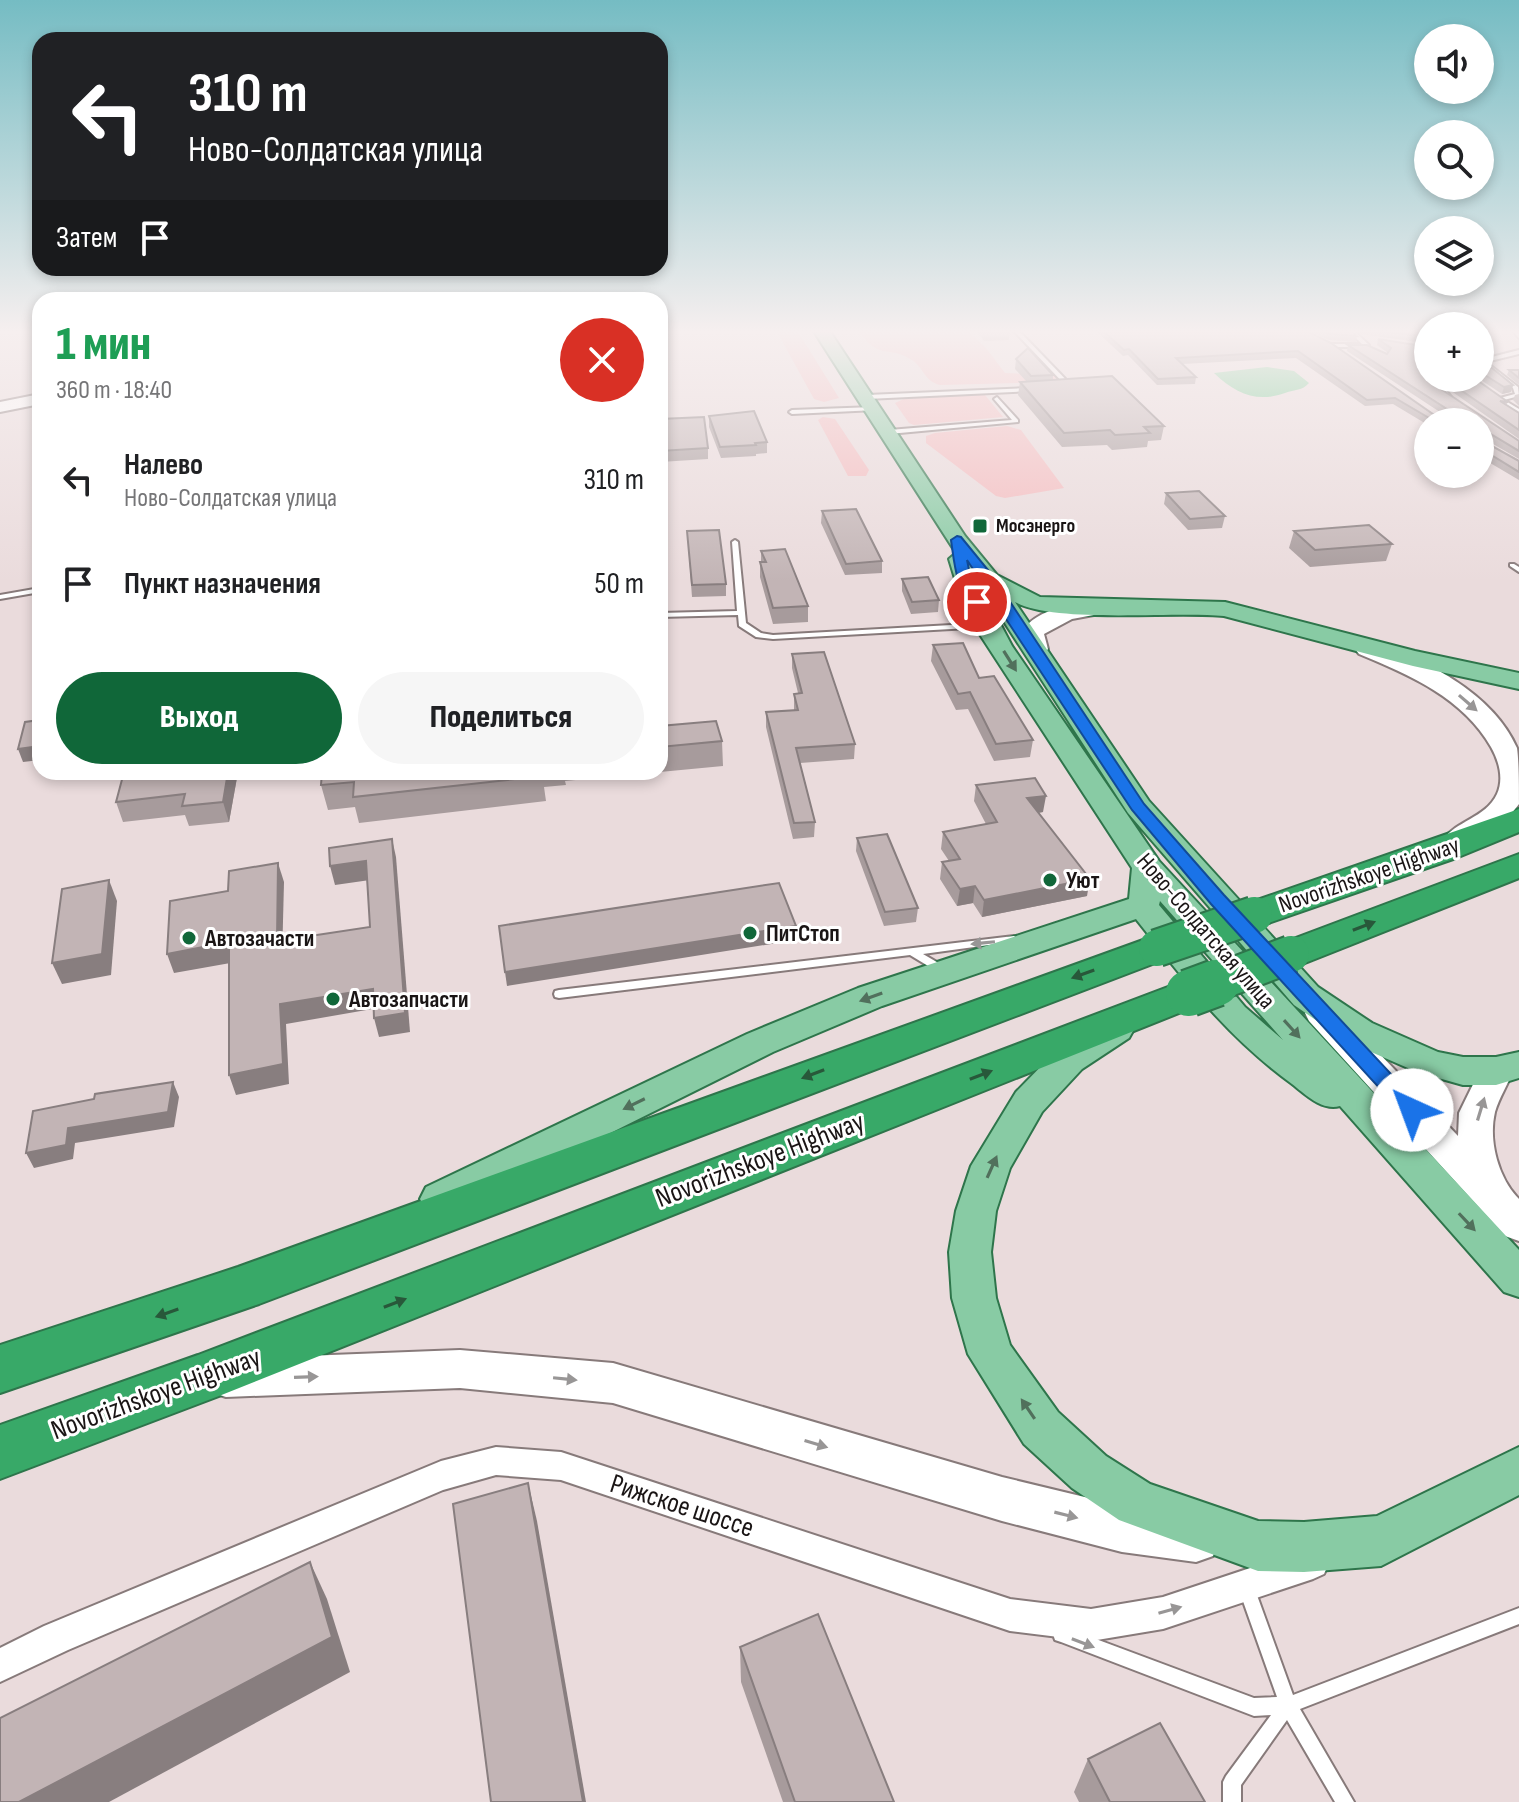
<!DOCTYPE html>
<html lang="ru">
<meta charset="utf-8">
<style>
body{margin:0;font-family:"Sofia Sans Condensed",sans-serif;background:#f6f6f6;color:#202124;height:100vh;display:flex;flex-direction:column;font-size:30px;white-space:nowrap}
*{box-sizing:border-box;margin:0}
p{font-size:26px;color:#757577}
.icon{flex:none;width:44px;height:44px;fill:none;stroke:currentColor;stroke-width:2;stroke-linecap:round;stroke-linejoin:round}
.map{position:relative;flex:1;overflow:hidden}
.sheet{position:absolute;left:32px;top:292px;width:636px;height:488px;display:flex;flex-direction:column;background:#fff;border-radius:24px;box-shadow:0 4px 12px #0003}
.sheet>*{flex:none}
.top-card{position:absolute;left:32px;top:32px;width:636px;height:244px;border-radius:24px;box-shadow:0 4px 12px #0003;background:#202124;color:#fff;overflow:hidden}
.tools{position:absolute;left:1414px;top:24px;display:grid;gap:16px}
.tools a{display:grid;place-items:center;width:80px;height:80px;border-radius:50%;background:#fff;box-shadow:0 4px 12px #0003;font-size:40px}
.pin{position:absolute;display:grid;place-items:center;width:68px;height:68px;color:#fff;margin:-34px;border:4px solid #fff;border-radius:50%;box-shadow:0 2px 8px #0007}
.me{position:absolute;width:88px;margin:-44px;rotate:317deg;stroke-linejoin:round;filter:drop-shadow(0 0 6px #0008)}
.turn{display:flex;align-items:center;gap:28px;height:168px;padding:0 24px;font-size:36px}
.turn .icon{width:104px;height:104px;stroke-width:2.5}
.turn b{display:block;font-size:56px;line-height:68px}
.then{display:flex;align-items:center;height:76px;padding:0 24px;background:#0003;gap:16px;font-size:30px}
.round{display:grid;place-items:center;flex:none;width:84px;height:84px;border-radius:42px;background:#f6f6f6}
.head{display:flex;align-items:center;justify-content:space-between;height:136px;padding:0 24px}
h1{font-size:48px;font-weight:800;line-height:60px;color:#1e9e55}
.primary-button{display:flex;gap:16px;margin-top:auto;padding:16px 24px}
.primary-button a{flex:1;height:92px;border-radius:48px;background:#106739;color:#fff;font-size:32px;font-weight:800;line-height:92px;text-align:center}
.primary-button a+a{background:#f6f6f6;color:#202124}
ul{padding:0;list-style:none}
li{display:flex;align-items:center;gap:24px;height:104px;padding:0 24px}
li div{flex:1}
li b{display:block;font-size:30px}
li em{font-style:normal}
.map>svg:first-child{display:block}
</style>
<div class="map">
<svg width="1519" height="1802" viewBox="0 0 1519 1802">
<rect width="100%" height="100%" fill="#eadbdc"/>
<g fill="#f4bbbe">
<polygon points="776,330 797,330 839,398 824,402 814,399"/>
<path d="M 858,330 L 967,330 L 986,348 L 1005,373 L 1055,375 L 1060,379 L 1057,382 L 940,385 C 924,381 924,368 912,360 C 887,344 880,362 858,330 Z"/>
<polygon points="978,394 985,395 1003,417 914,425 909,423 895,403 906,398"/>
<polygon points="823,417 835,419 869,470 866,476 848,476 818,420"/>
<polygon points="1007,426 1021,430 1064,488 1005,498 996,496 926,443 926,436 935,433"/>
</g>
<path fill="#6ac98c" d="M 1267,367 L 1294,371 L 1309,383 C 1302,391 1295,389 1285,393 C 1257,403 1236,394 1214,373 Z"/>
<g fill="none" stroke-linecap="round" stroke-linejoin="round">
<g stroke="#877a7a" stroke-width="4">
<g id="lane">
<polygon points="1013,330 1018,330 1073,387 1073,389 1069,389"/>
<polygon points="1348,330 1353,330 1369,345 1369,347 1324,347 1326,344 1362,344"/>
<polygon points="1512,330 1516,330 1519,333 1519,338"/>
<polygon points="1519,350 1519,354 1486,362 1518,387 1519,396 1504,400 1519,409 1519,413 1496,399 1515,394 1513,388 1480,364 1480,360"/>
<polygon points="1450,378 1457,378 1443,386 1451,397 1448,399 1437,386"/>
<polygon points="1030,388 1033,390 1032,391 867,399 864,397 867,395"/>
<polygon points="997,397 1018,420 1018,422 889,434 886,432 889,430 1012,420 994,399"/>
<polygon points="874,407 877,409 876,410 792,414 789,412 792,410"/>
<polygon points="735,540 738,542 746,623 761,633 773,635 987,623 991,625 987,627 773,639 756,637 739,626 738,615 660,617 660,613 737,611 732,542"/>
<polygon points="1510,564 1514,564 1519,567 1519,572 1510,566"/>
<polygon points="40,588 40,592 0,599 0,595"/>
<polygon points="1014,936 1019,939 1018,941 923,954 947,968 948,971 947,974 943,975 910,955 559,998 555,997 554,994 555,991 559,990"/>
<polygon points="1246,1579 1252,1581 1254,1587 1293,1695 1519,1608 1519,1624 1300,1709 1354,1802 1335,1802 1287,1720 1241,1785 1241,1802 1223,1802 1223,1782 1226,1776 1271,1715 1254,1716 1061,1642 1055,1640 1053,1634 1055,1628 1061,1626 1254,1698 1277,1697 1238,1587 1240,1581"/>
</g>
</g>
<g stroke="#877a7a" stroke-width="4">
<polygon id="street" points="496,1447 561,1452 1010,1599 1091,1609 1163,1597 1313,1547 1324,1552 1329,1563 1324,1574 1313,1579 1163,1629 1091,1641 1010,1631 561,1480 496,1475 443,1490 68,1650 0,1682 0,1648 44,1626 441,1461"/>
</g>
<g stroke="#877a7a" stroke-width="4">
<g id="secondary">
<polygon points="40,394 40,404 0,412 0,402"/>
<path d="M 1102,600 L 1113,607 L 1110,612 L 1072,619 L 1044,634 L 1048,649 L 1044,654 L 1028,654 L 1021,632 C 1039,607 1074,604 1102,600 Z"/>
<path d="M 1367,642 C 1422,656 1493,693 1517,748 C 1519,762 1519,788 1519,804 C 1504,824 1473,854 1446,847 L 1442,841 C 1455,821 1486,818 1497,794 C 1504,779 1499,761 1491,747 C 1463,698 1410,675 1359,654 L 1355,649 L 1359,644 Z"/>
<path d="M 1321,1001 L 1333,1005 L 1458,1136 L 1459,1113 L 1484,1062 L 1496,1058 L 1508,1062 L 1513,1071 C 1508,1084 1499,1098 1495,1112 C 1488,1142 1499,1179 1519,1199 L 1519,1241 L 1505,1236 L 1309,1021 L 1305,1013 L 1309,1005 Z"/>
<polygon points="460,1350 613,1363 1002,1477 1122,1506 1196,1516 1213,1522 1219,1539 1213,1556 1196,1562 1122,1552 1002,1521 613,1403 460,1388 226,1397 211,1392 205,1378 211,1364 226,1359"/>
</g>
</g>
<g stroke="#2e754b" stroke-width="4">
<g id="primary">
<path d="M 813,330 L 829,330 L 965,536 L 997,575 L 1040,597 L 1225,602 L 1415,651 L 1519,673 L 1519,689 L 1413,666 L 1224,616 C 1173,611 1054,624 1015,602 L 1149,801 L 1318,987 L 1372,1023 L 1438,1052 L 1463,1057 L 1496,1057 L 1519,1052 L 1519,1078 L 1496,1085 L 1463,1085 L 1417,1072 L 1346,1041 L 1294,1005 L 1128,813 L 977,580 L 1012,646 L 1159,861 L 1519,1250 L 1519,1297 L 1504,1292 L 1340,1106 C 1322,1111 1306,1095 1292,1084 C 1225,1035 1187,983 1136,919 L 882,1006 L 773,1052 L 454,1211 L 440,1215 L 426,1211 L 420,1199 L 426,1187 L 747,1034 L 858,988 L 1129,899 L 1132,868 L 977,630 L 960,595 L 949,559 L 956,553 ZM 1160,901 L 1283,1040 L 1245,1007 L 1159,905 Z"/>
<polygon points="1116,1016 1129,1020 1134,1029 1129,1038 1082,1069 1042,1112 1010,1168 996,1211 991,1252 996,1298 1010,1345 1058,1412 1106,1456 1150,1484 1258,1521 1304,1522 1377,1516 1519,1447 1519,1495 1381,1566 1304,1572 1258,1571 1119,1520 1072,1488 1024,1444 968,1354 952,1298 949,1252 956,1211 971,1166 1016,1092 1056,1051 1103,1020"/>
</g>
</g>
<g stroke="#2e754b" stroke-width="4">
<g id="highway">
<polygon points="1519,809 1519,832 1456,858 1254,928 1240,924 1235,915 1240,906"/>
<polygon points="1519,854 1519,878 1305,963 1291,967 1277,963 1271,954 1277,945"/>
<polygon points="1157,935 1171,939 1177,948 1171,957 259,1304 0,1393 0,1345 238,1267"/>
<polygon points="1189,979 1204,983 1210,993 1204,1003 219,1396 0,1479 0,1425 198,1355"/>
</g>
</g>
<use href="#lane" fill="#fff" fill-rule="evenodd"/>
<use href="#street" fill="#fff" fill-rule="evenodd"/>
<use href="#secondary" fill="#fff" fill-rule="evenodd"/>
<use href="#primary" fill="#88cba4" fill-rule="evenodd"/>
<use href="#highway" fill="#38a968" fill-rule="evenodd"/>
<g stroke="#2e754b" stroke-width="40" stroke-linecap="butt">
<g id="highway-bridge-far1">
<polyline points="1157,948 1254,915"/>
<polyline points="1210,985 1291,954"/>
</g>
</g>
<g stroke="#2e754b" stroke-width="50" stroke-linecap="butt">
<polyline id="highway-bridge" points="1189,993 1216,983"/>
</g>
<use href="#highway-bridge-far1" stroke="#38a968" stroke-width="36"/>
<use href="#highway-bridge" stroke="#38a968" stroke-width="46"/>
</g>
<g fill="#a79b9c">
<polygon points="976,330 1010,330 1009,340 984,341"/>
<polygon points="1095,330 1305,330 1433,414 1445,418 1449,418 1347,351 1348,345 1387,354 1388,353 1377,345 1378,339 1416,345 1418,343 1417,342 1361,334 1359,332 1360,330 1424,331 1425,330 1423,330 1428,330 1438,381 1438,387 1519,441 1519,459 1481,437 1481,440 1519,461 1519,480 1480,457 1480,422 1428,422 1428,425 1393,404 1365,406 1296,358 1182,364 1196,377 1195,384 1157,385 1128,355 1123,356"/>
<polygon points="1306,330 1350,330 1357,336 1356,342 1329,340"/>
<polygon points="1016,359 1053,375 1053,379 1164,426 1161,440 1148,441 1147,447 1112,450 1107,445 1062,447 1018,395 1020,382 1026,381 1015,369"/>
<polygon points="1480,368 1513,385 1511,392 1502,394 1478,378 1480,378"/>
<polygon points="1509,370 1519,370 1519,385 1507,375"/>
<polygon points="1449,382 1508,402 1506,405 1519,413 1519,439 1447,388"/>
<polygon points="1519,394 1519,406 1513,400 1515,395"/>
<polygon points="709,416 767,442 767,453 756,454 756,456 721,458 709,427"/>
<polygon points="660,419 708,448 708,459 660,462"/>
<polygon points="1166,493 1225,516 1222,528 1188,530 1164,504"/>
<polygon points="822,511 882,561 882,573 845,575 821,523"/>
<polygon points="1294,531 1392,544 1386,561 1310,567 1289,548"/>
<polygon points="688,543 726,584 726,596 692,597"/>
<polygon points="761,551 808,606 808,622 773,624 760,577 760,562 761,562"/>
<polygon points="902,579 939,600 938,612 911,614 902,591"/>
<polygon points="933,645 979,678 1033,740 1030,757 994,761 968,709 956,710 931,661"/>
<polygon points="792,654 855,744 854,759 800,763 815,822 814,837 793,839 766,727 766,712 794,711 794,694 798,693 792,668"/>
<polygon points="660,726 722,741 723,766 565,781 566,785 544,787 546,801 359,823 355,807 328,810 321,785 322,772 660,772"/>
<polygon points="238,772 229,822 189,826 185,815 123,822 116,802"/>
<polygon points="976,785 1043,812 1038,813 1087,896 982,917 973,903 957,906 940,879 942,862 949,861 941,849 943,832 986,824 974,801"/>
<polygon points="857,838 918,908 916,922 884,926 856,851"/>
<polygon points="740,1647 894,1802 783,1802 741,1682"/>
<polygon points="1088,1759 1205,1802 1079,1802 1074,1792"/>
</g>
<g fill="#887e7f">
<polygon points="1513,385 1511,392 1502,394 1504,387"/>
<polygon points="40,746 40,760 23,762 18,749"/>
<polygon points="228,772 238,772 229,822 223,802"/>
<polygon points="1046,796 1043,812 1024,815 1027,798"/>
<polygon points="392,839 396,857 410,1032 379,1037 374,1018"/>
<polygon points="366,861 370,880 335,885 330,866"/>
<polygon points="278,863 284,882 282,960 277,941"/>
<polygon points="1090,879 1087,896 982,917 984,900"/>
<polygon points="109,880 117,901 111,975 62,984 52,963"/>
<polygon points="975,886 973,903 957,906 960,889"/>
<polygon points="796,926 796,940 507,986 505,972"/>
<polygon points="229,942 236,962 174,973 167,954"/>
<polygon points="373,989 378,1008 286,1024 289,1084 236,1095 229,1075 280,1004"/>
<polygon points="173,1082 179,1097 174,1127 75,1143 73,1159 34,1168 26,1153 68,1128"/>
<polygon points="528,1483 537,1521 586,1802 583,1802"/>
<polygon points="310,1562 327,1599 350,1672 109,1802 19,1802"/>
</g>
<g fill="#c2b4b5" stroke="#887e7f" stroke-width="2">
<polygon points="984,330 1010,330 985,332"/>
<polygon points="1102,330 1305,330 1331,343 1433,414 1445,418 1453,418 1456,415 1348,345 1367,345 1387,354 1391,348 1378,339 1416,345 1421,340 1419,336 1375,330 1424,331 1428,330 1428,378 1438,378 1438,387 1519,441 1519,451 1484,430 1480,430 1481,440 1519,461 1519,472 1480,448 1480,422 1436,422 1395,398 1367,400 1298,351 1176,358 1196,377 1158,379 1129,349 1124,350"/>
<polygon points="1321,330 1350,330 1357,336 1330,334"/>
<polygon points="1028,348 1053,375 1031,376 1016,359"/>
<polygon points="1480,368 1492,368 1513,385 1504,387 1480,372"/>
<polygon points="1509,370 1519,370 1519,378"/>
<polygon points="1112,376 1164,426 1144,427 1150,433 1115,435 1110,430 1064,433 1020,382"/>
<polygon points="1455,378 1474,378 1508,402 1500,401 1519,413 1519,430 1449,382"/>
<polygon points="754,411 767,442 755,443 756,445 720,447 709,416"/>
<polygon points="704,417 708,448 660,451 660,419"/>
<polygon points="1199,491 1225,516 1190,519 1166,493"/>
<polygon points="856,509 882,561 846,564 822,511"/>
<polygon points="1369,525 1392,544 1315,550 1294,531"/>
<polygon points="719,530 726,584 692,585 687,531"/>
<polygon points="785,549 808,606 773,608 760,562 766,562 761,551"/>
<polygon points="928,577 939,600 912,602 902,579"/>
<polygon points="963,643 979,678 994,676 1033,740 996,744 970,692 958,694 933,645"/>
<polygon points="824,652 855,744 796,748 815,822 794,823 766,712 798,710 794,694 802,693 792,654"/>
<polygon points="40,720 40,746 18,749 25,722"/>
<polygon points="716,721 722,741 660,747 660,726"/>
<polygon points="124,772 228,772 223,802 182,806 185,794 116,802"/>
<polygon points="322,772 542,772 543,776 353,797 354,782 321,785"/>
<polygon points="1035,778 1046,796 1027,798 1090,879 984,900 975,886 960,889 942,862 960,859 943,832 997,822 976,785"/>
<polygon points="887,834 918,908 885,912 857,838"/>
<polygon points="392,839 405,1013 374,1018 373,989 280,1004 283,1064 229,1075 229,942 167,954 170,901 228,891 229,871 278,863 277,941 370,927 366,861 330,866 329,848"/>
<polygon points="109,880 102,954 52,963 62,889"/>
<polygon points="779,883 796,926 505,972 499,926"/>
<polygon points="173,1082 168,1112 68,1128 66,1145 26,1153 33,1111 94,1099 95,1094"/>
<polygon points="528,1483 583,1802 491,1802 453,1504"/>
<polygon points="310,1562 332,1637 19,1802 0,1802 0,1718"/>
<polygon points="818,1614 894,1802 795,1802 740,1647"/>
<polygon points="1160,1723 1205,1802 1110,1802 1088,1759"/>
</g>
<defs><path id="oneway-solid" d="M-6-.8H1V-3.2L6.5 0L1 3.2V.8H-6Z" transform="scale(2)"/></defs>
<g fill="#51705c">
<use href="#oneway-solid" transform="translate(1010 661) rotate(58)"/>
<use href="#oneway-solid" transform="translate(871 997) rotate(160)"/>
<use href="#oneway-solid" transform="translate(1292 1029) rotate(48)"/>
<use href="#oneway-solid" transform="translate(634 1104) rotate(154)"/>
<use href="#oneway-solid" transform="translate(992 1167) rotate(-66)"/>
<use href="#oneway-solid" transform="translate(1467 1222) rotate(47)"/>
<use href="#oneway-solid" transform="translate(1028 1409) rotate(-124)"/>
</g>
<g fill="#989696">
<use href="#oneway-solid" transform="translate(1468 703) rotate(41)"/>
<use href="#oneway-solid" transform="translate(983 943) rotate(174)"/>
<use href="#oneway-solid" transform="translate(1481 1109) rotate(-73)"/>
<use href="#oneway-solid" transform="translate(306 1377) rotate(-2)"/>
<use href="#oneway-solid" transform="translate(565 1379) rotate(6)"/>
<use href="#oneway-solid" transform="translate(816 1444) rotate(17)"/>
<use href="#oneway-solid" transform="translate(1066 1515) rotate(14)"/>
<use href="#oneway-solid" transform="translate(1170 1610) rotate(-16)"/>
<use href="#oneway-solid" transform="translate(1083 1643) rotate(21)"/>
</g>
<g fill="#28583a">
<use href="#oneway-solid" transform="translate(1364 926) rotate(-21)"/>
<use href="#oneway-solid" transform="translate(1083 974) rotate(160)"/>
<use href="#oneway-solid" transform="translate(813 1074) rotate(159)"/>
<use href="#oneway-solid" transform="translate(981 1075) rotate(-21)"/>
<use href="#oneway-solid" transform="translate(395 1303) rotate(-21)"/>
<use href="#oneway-solid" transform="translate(167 1313) rotate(161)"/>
</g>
<linearGradient id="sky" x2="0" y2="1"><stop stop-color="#75bcc3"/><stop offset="0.57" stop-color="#f6efef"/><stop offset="1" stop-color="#f6efef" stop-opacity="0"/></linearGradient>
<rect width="1519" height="582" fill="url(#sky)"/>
<path fill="#1a73e8" stroke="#114b97" stroke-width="2" d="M 957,536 L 961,537 L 993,576 L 1144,804 L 1224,895 L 1419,1104 L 1423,1110 L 1419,1115 L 1412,1118 L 1404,1115 L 1211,904 L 1132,810 L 967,560 L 971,579 L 983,602 L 977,606 C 956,596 954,560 951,540 Z"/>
<g fill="#106739" stroke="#fff" stroke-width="3">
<rect x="972" y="518" width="16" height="16" rx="4"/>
<circle cx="1050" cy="880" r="8"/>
<circle cx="750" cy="933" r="8"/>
<circle cx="189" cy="938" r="8"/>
<circle cx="333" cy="999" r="8"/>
</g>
<g text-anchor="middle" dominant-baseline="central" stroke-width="6" stroke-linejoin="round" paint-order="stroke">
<g font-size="20" font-weight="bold" fill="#1a1515" stroke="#fff" text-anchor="start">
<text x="996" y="526">Мосэнерго</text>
</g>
<g font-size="24" fill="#1a1515" stroke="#fff">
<text transform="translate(1369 875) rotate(-19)">Novorizhskoye Highway</text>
<text transform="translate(1206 931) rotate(49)">Ново-Солдатская улица</text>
</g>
<g font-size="24" font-weight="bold" fill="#1a1515" stroke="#fff" text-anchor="start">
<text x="1066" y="880">Уют</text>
<text x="766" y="933">ПитСтоп</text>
<text x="205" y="938">Автозачасти</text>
<text x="349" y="999">Автозапчасти</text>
</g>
<g font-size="28" fill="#1a1515" stroke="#fff">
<text transform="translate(760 1160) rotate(-21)">Novorizhskoye Highway</text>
<text transform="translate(156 1394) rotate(-20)">Novorizhskoye Highway</text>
<text transform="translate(682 1506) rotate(18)">Рижское шоссе</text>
</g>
</g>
</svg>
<div class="tools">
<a><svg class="icon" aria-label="sound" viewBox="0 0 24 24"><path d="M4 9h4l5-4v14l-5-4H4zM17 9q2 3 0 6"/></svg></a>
<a><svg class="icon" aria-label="search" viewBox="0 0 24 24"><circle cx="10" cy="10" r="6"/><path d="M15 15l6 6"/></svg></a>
<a><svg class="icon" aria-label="layers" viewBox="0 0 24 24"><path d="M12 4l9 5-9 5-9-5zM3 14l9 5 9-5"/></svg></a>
<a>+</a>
<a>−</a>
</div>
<div class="pin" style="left:977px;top:602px;background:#d93025"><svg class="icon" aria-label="arrive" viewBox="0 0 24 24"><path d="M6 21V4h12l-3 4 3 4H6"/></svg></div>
<svg class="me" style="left:1412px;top:1110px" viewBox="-20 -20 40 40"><circle r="19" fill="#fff"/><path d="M0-13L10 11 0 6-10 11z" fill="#1a73e8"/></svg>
<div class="top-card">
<div class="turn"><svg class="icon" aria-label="left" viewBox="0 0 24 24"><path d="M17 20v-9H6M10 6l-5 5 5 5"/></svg><div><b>310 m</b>Ново-Солдатская улица</div></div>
<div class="then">Затем<svg class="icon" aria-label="arrive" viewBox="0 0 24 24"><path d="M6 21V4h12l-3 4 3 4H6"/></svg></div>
</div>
<section class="sheet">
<div class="head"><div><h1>1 мин</h1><p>360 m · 18:40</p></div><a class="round" style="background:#d93025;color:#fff"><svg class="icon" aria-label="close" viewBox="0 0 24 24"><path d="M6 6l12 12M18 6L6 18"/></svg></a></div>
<ul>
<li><svg class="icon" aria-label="left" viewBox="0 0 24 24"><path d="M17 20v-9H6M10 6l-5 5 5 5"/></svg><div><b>Налево</b><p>Ново-Солдатская улица</p></div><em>310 m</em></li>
<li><svg class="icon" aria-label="arrive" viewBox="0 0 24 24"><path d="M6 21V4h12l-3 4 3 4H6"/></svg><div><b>Пункт назначения</b></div><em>50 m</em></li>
</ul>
<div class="primary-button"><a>Выход</a><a>Поделиться</a></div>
</section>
</div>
